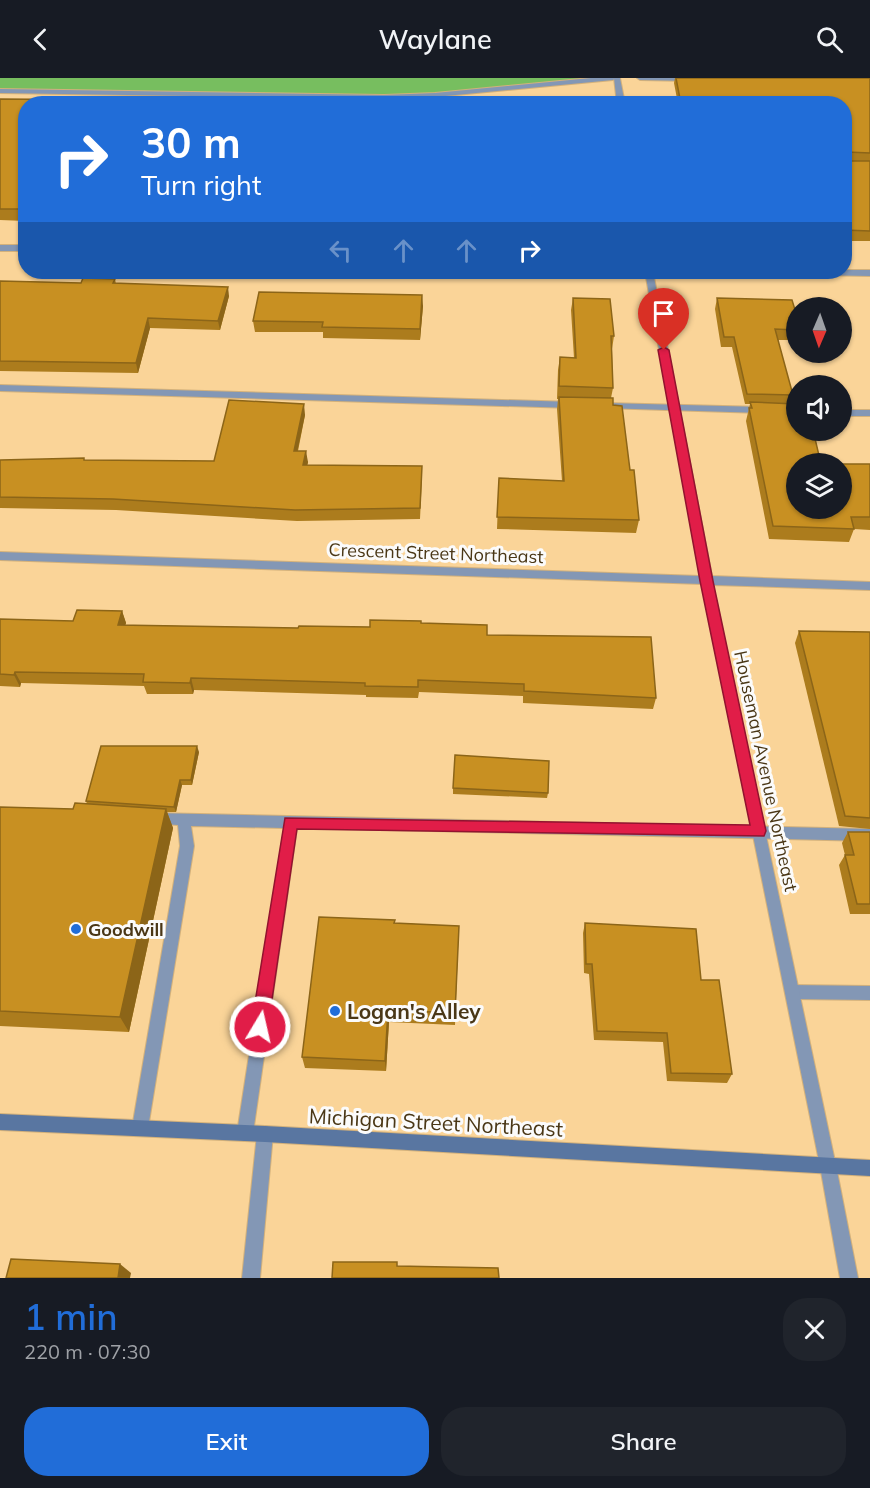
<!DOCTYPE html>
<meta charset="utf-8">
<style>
body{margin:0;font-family:Mulish,sans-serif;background:#20242c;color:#f1f3f6;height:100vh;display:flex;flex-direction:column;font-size:22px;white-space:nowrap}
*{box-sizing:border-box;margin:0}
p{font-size:20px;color:#9ea1a6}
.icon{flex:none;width:33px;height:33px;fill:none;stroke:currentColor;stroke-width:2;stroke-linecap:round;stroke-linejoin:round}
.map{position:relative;height:1200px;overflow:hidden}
.panel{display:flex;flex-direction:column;background:#171b24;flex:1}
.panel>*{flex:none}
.banner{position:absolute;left:18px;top:18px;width:834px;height:183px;border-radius:24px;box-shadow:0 2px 4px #0004;background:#216dd8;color:#fff;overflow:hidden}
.needle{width:39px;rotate:182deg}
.tools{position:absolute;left:786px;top:219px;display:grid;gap:12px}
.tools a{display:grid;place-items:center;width:66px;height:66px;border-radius:50%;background:#171b24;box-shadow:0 2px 4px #0004;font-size:30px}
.pin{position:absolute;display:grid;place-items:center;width:51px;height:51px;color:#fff;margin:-62px -26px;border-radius:50% 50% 50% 0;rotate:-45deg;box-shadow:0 0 6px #0007}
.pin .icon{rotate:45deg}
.me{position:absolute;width:66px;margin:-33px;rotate:9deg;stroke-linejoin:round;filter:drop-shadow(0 0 4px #0008)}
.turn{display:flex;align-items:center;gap:21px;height:126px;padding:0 24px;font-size:27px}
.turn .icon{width:78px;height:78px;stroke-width:2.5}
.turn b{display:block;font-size:42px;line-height:51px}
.lanes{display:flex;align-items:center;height:57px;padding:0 24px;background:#0003;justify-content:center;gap:30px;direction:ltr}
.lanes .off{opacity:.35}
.round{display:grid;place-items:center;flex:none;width:63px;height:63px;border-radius:24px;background:#20242c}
.head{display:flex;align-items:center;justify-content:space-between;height:102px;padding:0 24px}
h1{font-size:36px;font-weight:600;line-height:45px;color:#216dd8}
.cta{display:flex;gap:12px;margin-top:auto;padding:12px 24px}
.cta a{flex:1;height:69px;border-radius:24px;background:#216dd8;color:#fff;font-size:24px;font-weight:600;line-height:69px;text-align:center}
.cta a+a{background:#20242c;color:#f1f3f6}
header{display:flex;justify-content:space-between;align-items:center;height:78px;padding:0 24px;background:#171b24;font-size:27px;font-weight:600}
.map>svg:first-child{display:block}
</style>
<header><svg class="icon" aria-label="back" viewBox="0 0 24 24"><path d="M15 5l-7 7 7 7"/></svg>Waylane<svg class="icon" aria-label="search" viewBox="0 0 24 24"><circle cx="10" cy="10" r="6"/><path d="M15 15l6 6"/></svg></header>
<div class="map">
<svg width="870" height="1200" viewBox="0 0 870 1200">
<rect width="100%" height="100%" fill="#fad498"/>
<polygon fill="#77be5f" points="0,0 613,0 384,19 0,13"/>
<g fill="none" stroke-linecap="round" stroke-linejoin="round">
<g stroke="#d3b17b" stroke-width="2">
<g id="service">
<polygon points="0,307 573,324 578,327 573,330 0,313"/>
<polygon points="606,325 762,329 767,332 762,335 603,330 601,328"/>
<rect x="842" y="332" width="28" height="6"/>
<polygon points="154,735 870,751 870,763 297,750 253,1055 251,1061 245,1063 239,1061 237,1055 284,750 191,748 194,768 148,1050 146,1056 140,1058 134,1056 132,1050 180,768 178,747 149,745 147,741 149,737"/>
<polygon points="792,907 870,908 870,922 792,921 787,919 785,914 787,909"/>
<polygon points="265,1048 271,1050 273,1056 260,1200 242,1200 257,1056 259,1050"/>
</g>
</g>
<g stroke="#d3b17b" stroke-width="2">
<g id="minor">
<polygon points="614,0 620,0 625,26 617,26"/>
<rect x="0" y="167" width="26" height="6"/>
<polygon points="844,192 870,192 870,198 815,197 811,194 844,194"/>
<polygon points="645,194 653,194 712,498 870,504 870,512 713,507 836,1088 858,1200 840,1200 820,1088 702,506 0,482 0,474 700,498"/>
</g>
</g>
<g stroke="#d3b17b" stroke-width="2">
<g id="tertiary">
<polygon points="591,0 616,0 613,2 435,19 384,21 0,15 0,11 384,17 435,15"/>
<polygon points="637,0 693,0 693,1 690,3 640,2"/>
<polygon points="454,20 556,24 559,26 457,24 454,24"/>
</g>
</g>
<g stroke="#d3b17b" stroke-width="2">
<polygon id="secondary" points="0,1036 265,1048 870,1082 870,1098 265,1064 0,1052"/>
</g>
<use href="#service" fill="#8397b5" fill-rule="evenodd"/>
<use href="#minor" fill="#8397b5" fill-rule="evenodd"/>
<use href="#tertiary" fill="#8397b5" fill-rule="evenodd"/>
<use href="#secondary" fill="#5976a1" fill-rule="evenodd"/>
</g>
<g fill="#ac7c1d">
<polygon points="675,0 870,0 870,163 844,163 844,26 678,26 674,5"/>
<polygon points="0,21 128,22 129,26 26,26 26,143 0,142"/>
<polygon points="115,201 116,206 229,218 220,252 150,250 138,295 0,293 0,203 81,205"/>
<polygon points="573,220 614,258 612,271 613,310 611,320 630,392 639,442 636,455 497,451 499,400 562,403 557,331 558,321 557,321 558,292 560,279 574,280 571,232"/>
<polygon points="717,220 796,235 796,262 778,262 793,317 790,325 796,352 821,386 870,386 870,452 854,451 849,464 769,461 746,343 750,326 745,326 732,269 721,269 715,231"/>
<polygon points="423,228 420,262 323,260 323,254 255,254 253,243"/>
<polygon points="305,337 298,373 308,384 307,387 422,399 420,441 297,443 116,432 0,430 0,382 214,383"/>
<polygon points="122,533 126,545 125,547 298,550 370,549 421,545 487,557 656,620 653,631 523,625 523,618 419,614 418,620 366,619 366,617 194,612 193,616 147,616 144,608 21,605 20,609 0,608 0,541 73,543"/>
<polygon points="799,553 870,554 870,751 839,748 795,565"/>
<polygon points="199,674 192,707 182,707 176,734 167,734 173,750 129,954 0,948 0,729 73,731 87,726 86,723"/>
<polygon points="453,710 548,715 547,720 453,716"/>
<polygon points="848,754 870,754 870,836 850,836 839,787 845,777 842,765"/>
<polygon points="395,845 459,848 455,947 389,944 386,993 305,990 302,979"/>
<polygon points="585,845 701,902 732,996 727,1005 667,1003 663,964 594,962 589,896 584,895 583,855"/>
</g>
<g fill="#8c6518">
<polygon points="228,209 229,218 220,252 218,243"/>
<polygon points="422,217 423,228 420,262 420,251"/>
<polygon points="148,240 150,250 138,295 136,285"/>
<polygon points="304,326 305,337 295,384 294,373"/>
<polygon points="306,373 308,384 305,399 303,387"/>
<polygon points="122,533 126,545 122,559 118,547"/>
<polygon points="15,594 21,605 20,609 14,597"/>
<polygon points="191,600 194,612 193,616 190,605"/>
<polygon points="197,668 199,674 192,707 191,702"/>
<polygon points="180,702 182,707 176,734 174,729"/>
<polygon points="166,731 173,750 129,954 120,939"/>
<polygon points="388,932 389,944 386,993 385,983"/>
<polygon points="120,1186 131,1195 130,1200 118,1200"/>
</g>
<g fill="#c89022" stroke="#8c6518" stroke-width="1.5">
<polygon points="676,0 870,0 870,75 847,74 845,77 847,83 870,83 870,153 844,152 844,26 681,26"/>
<polygon points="0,21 128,22 127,26 26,26 26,131 0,131"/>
<polygon points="83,200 115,201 113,205 228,209 218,243 148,240 136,285 0,283 0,203 81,205"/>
<polygon points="259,214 422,217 420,251 322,249 323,244 253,243"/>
<polygon points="573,220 610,221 614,258 611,258 613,310 559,308 560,279 576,280"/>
<polygon points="717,220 792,222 796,235 796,252 775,251 793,317 747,316 734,259 724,259"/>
<polygon points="559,319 613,320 613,327 622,328 630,392 634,392 639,442 497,439 499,400 564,403"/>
<polygon points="229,322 304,326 294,373 306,373 303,387 422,388 420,430 295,432 113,421 0,419 0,382 84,380 84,382 214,383"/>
<polygon points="750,324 796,326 796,352 813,352 821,386 796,386 796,430 842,430 842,386 870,386 870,439 851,439 854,451 773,448 749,330 752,330"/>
<polygon points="77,532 122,533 118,547 298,550 299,548 370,549 370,542 421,543 421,545 487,547 487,557 651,559 656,620 524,613 524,606 418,602 418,609 365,608 365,605 191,600 190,605 143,604 144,596 15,594 14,597 0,596 0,541 73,543"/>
<polygon points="799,553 870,554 870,740 845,738"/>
<polygon points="101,668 197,668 191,702 180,702 174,729 86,723"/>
<polygon points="455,677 549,683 548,715 453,710"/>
<polygon points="75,725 166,731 120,939 0,933 0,729 73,731"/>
<polygon points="848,754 870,754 870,826 857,826 845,777 854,777"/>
<polygon points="319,839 395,842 394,845 459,848 455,935 388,932 385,983 302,979"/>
<polygon points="585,845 696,851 701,902 719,902 732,996 671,995 667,955 597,953 592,886 586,886"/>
<polygon points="11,1181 120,1186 118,1200 6,1200"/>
<polygon points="333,1184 397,1184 397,1188 498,1190 499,1200 332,1200"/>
</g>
<polygon fill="#e11d48" stroke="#92132f" stroke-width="1.5" points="664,269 669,272 713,503 766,753 764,758 297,751 268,949 266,955 260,957 254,955 251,949 285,740 750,747 700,503 658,272"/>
<g fill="#216dd8" stroke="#fbfbfb" stroke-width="2">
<circle cx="76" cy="851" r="6"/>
<circle cx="335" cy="933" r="6"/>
</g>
<g text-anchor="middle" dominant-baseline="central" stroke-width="6" stroke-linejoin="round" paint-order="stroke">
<g font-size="18" fill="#4a3716" stroke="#fbfbfb">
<text transform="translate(436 475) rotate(2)">Crescent Street Northeast</text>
<text transform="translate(766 693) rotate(78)">Houseman Avenue Northeast</text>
</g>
<g font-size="18" font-weight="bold" fill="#4a3716" stroke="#fbfbfb" text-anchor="start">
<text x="88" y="851">Goodwill</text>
</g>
<g font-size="21" font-weight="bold" fill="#4a3716" stroke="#fbfbfb" text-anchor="start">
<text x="347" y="933">Logan's Alley</text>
</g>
<g font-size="21" fill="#4a3716" stroke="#fbfbfb">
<text transform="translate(436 1044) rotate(3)">Michigan Street Northeast</text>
</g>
</g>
</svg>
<div class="tools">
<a><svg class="needle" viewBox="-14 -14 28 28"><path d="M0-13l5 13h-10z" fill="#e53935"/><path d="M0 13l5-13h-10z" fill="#9ea1a6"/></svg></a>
<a><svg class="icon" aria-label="sound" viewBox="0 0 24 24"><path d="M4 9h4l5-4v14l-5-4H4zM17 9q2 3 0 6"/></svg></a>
<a><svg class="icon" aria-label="layers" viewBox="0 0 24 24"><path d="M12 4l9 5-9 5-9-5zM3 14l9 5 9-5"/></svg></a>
</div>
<div class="pin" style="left:664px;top:272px;background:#d93025"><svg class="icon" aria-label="arrive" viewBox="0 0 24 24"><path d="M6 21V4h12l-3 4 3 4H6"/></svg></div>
<svg class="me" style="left:260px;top:949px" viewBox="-20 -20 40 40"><circle r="17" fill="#e11d48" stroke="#fff" stroke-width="3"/><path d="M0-11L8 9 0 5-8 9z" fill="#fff"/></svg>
<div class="banner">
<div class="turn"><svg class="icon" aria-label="right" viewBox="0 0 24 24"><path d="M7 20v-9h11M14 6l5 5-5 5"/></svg><div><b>30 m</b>Turn right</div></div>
<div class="lanes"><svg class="icon off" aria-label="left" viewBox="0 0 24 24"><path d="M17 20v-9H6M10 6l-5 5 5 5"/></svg><svg class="icon off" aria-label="ahead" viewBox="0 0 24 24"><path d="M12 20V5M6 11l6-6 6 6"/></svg><svg class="icon off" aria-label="ahead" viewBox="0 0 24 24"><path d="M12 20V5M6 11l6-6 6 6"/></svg><svg class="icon" aria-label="right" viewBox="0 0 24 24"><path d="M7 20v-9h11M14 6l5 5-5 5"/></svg></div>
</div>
</div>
<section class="panel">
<div class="head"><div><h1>1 min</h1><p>220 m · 07:30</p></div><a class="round"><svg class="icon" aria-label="close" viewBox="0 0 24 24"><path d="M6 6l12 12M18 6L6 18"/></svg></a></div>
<div class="cta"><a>Exit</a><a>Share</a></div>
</section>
